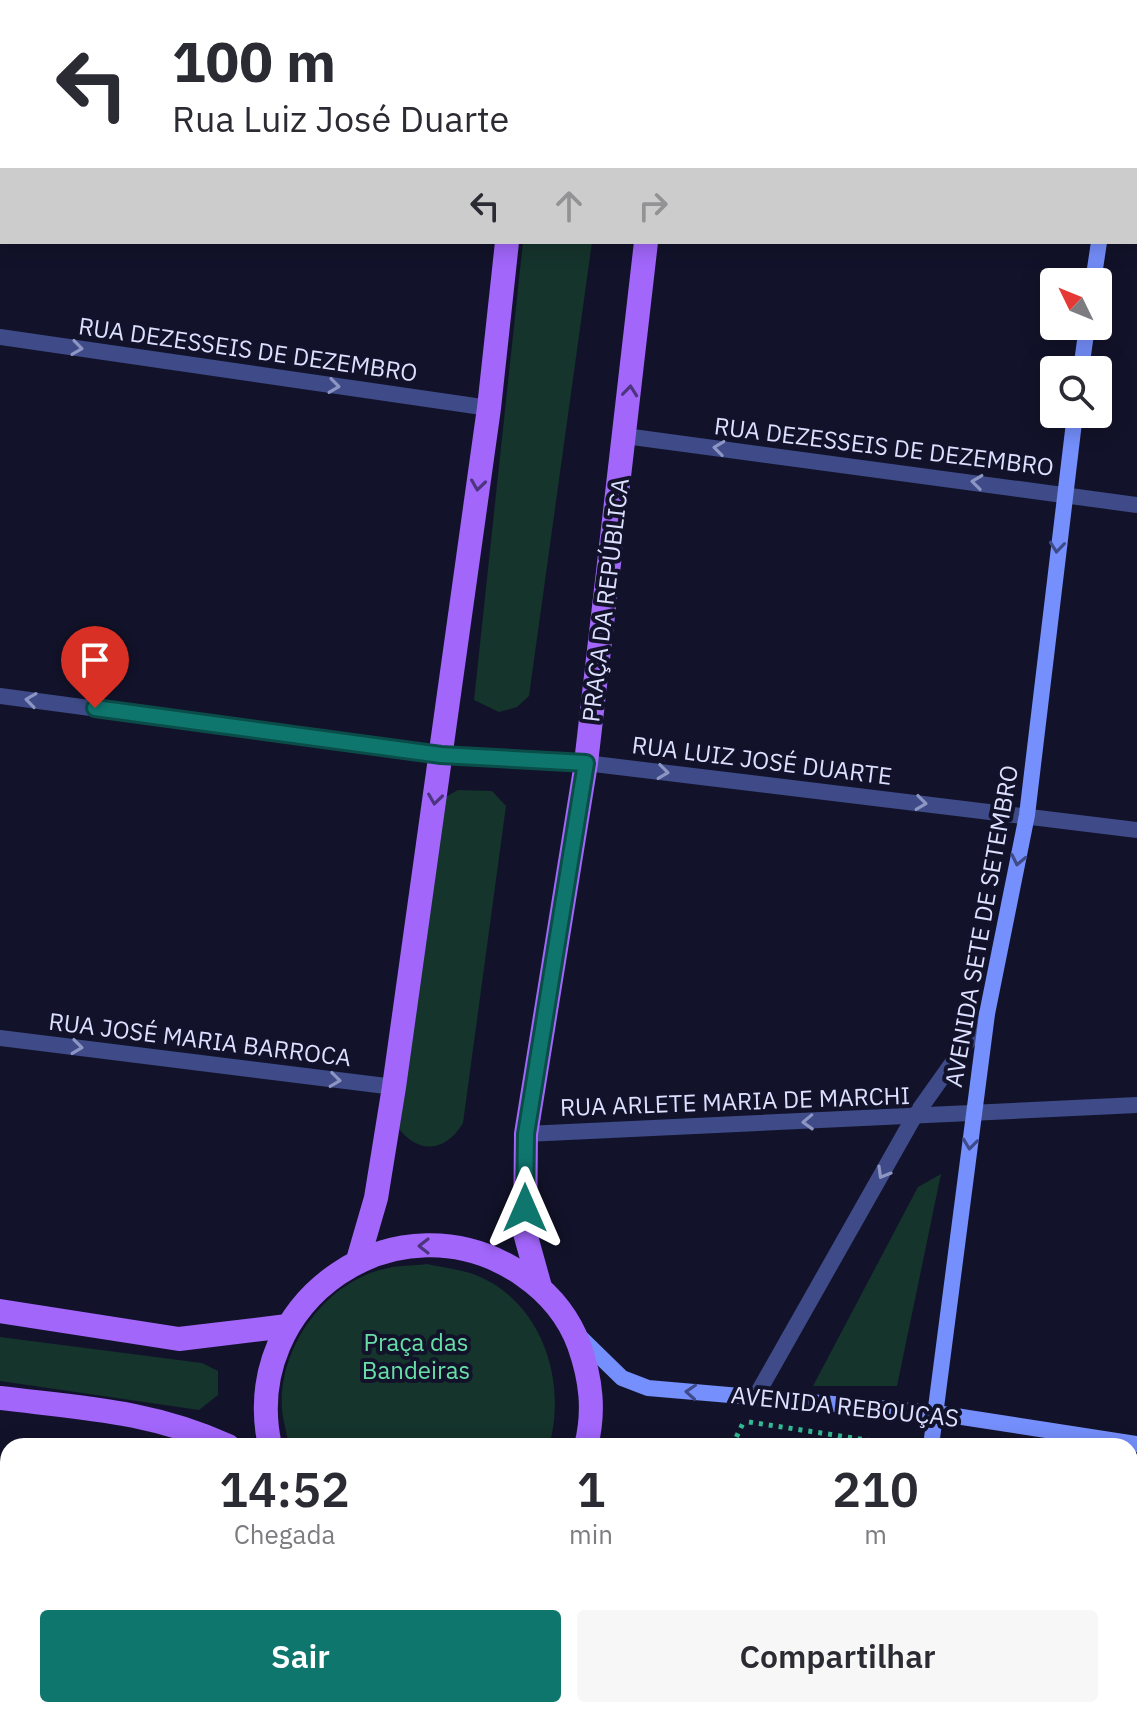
<!DOCTYPE html>
<html lang="pt">
<meta charset="utf-8">
<style>
body{margin:0;font-family:"IBM Plex Sans",sans-serif;background:#f7f7f7;color:#2b2b33;height:100vh;display:flex;flex-direction:column;font-size:30px;white-space:nowrap}
*{box-sizing:border-box;margin:0}
p{font-size:26px;color:#7c7c81}
.icon{flex:none;width:44px;height:44px;fill:none;stroke:currentColor;stroke-width:2;stroke-linecap:round;stroke-linejoin:round}
.map{position:relative;flex:1;overflow:hidden}
.sheet{position:absolute;left:0px;top:1438px;width:1138px;height:280px;display:flex;flex-direction:column;background:#fff;border-radius:24px 24px 0 0;box-shadow:0 4px 20px #0003}
.sheet>*{flex:none}
.guide{position:absolute;left:0px;top:0px;width:1138px;height:244px;box-shadow:0 4px 20px #0003;background:#fff;color:#2b2b33;overflow:hidden}
.needle{width:52px;rotate:313deg}
.controls{position:absolute;left:1040px;top:268px;display:grid;gap:16px}
.controls a{display:grid;place-items:center;width:72px;height:72px;border-radius:8px;background:#fff;box-shadow:0 4px 20px #0003;font-size:40px}
.pin{position:absolute;display:grid;place-items:center;width:68px;height:68px;color:#fff;margin:-82px -34px;border-radius:50% 50% 50% 0;rotate:-45deg;box-shadow:0 0 8px #0007}
.pin .icon{rotate:45deg}
.me{position:absolute;width:88px;margin:-44px;rotate:0deg;stroke-linejoin:round;filter:drop-shadow(0 0 6px #0008)}
.turn{display:flex;align-items:center;gap:28px;height:168px;padding:0 40px;font-size:36px}
.turn .icon{width:104px;height:104px;stroke-width:2.5}
.turn b{display:block;font-size:56px;line-height:68px}
.lanes{display:flex;align-items:center;height:76px;padding:0 40px;background:#0003;justify-content:center;gap:40px;direction:ltr}
.lanes .off{opacity:.35}
.eta{display:flex;justify-content:space-evenly;align-items:center;height:136px;text-align:center}
.eta b{font-size:48px;font-weight:600;line-height:56px}
.action{display:flex;gap:16px;margin-top:auto;padding:16px 40px}
.action a{flex:1;height:92px;border-radius:8px;background:#0f766e;color:#fff;font-size:32px;font-weight:600;line-height:92px;text-align:center}
.action a+a{background:#f7f7f7;color:#2b2b33}
.map>svg:first-child{display:block}
</style>
<div class="map">
<svg width="1137" height="1718" viewBox="0 0 1137 1718">
<rect width="100%" height="100%" fill="#12132a"/>
<g fill="#15342c">
<polygon points="523,242 592,242 529,696 517,707 499,712 474,700"/>
<path d="M 458,790 L 492,791 L 506,806 L 463,1123 C 445,1153 417,1155 396,1125 L 442,799 Z"/>
<polygon points="941,1174 897,1386 813,1386 918,1187"/>
<path d="M 427,1264 C 441,1267 456,1269 470,1273 C 541,1297 568,1380 549,1446 L 289,1446 C 287,1434 283,1421 282,1409 C 278,1349 324,1283 384,1269 C 398,1265 413,1266 427,1264 Z"/>
<polygon points="0,1337 202,1363 218,1371 218,1395 199,1410 0,1381"/>
</g>
<g fill="none" stroke-linecap="round" stroke-linejoin="round">
<g stroke="#34ba94" stroke-width="5" stroke-dasharray="4 6" stroke-linecap="butt">
<polyline points="749,1422 906,1446"/>
<polyline points="732,1446 745,1419"/>
<polyline points="1130,1472 1137,1473"/>
</g>
<g stroke="#3e4b88" stroke-width="16">
<polyline points="0,337 489,408"/>
<polyline points="625,436 1137,505"/>
<polyline points="0,696 441,755 586,763 1137,830"/>
<polyline points="0,1038 394,1087"/>
<polyline points="526,1134 1137,1105"/>
<polyline points="756,1396 914,1117 987,1014"/>
<polyline points="266,1718 269,1710"/>
<polyline points="447,1718 448,1710"/>
<polyline points="572,1718 577,1710"/>
</g>
<g stroke="#758ffc" stroke-width="16">
<polyline points="1132,2 1132,0"/>
<polyline points="1136,74 1137,74"/>
<polyline points="1093,282 1099,242"/>
<polyline points="1081,370 1087,326"/>
<polyline points="581,1338 622,1378 648,1388 936,1413 1137,1444"/>
<polyline points="931,1446 987,1014 1027,815 1075,414"/>
<polyline points="1130,1538 1137,1539"/>
<polyline points="887,1718 888,1710"/>
</g>
<g stroke="#a266fb" stroke-width="24">
<polyline points="534,2 535,0"/>
<polyline points="672,2 672,0"/>
<polyline points="358,1260 376,1198 394,1087 489,408 507,242"/>
<polyline points="540,1287 525,1233 526,1134 586,763 646,242"/>
<polyline points="0,1311 179,1339 287,1326"/>
<path d="M 0,1398 C 82,1408 152,1411 228,1446"/>
<path d="M 270,1446 C 238,1300 399,1190 523,1275 C 549,1293 568,1315 579,1345 C 591,1379 595,1411 586,1446"/>
</g>
</g>
<defs><path id="oneway-chevron" d="M-2-3.5L2.5 0L-2 3.5" fill="none" stroke-width="1.6" stroke-linecap="round" stroke-linejoin="round" transform="scale(2)"/></defs>
<g stroke="#8d95c3">
<use href="#oneway-chevron" transform="translate(77 348) rotate(8)"/>
<use href="#oneway-chevron" transform="translate(334 386) rotate(8)"/>
<use href="#oneway-chevron" transform="translate(719 448) rotate(-173)"/>
<use href="#oneway-chevron" transform="translate(977 482) rotate(-173)"/>
<use href="#oneway-chevron" transform="translate(31 700) rotate(-172)"/>
<use href="#oneway-chevron" transform="translate(663 772) rotate(7)"/>
<use href="#oneway-chevron" transform="translate(921 803) rotate(7)"/>
<use href="#oneway-chevron" transform="translate(77 1047) rotate(7)"/>
<use href="#oneway-chevron" transform="translate(335 1080) rotate(7)"/>
<use href="#oneway-chevron" transform="translate(808 1122) rotate(178)"/>
<use href="#oneway-chevron" transform="translate(883 1173) rotate(120)"/>
</g>
<g stroke="#4c347e">
<use href="#oneway-chevron" transform="translate(630 391) rotate(-84)"/>
<use href="#oneway-chevron" transform="translate(478 485) rotate(98)"/>
<use href="#oneway-chevron" transform="translate(435 799) rotate(98)"/>
<use href="#oneway-chevron" transform="translate(424 1246) rotate(-180)"/>
</g>
<g stroke="#3f4b88">
<use href="#oneway-chevron" transform="translate(1057 547) rotate(96)"/>
<use href="#oneway-chevron" transform="translate(1018 860) rotate(102)"/>
<use href="#oneway-chevron" transform="translate(970 1144) rotate(97)"/>
<use href="#oneway-chevron" transform="translate(691 1392) rotate(-176)"/>
</g>
<g fill="none" stroke-linecap="round" stroke-linejoin="round">
<g stroke="#0a4d48" stroke-width="20">
<polyline id="route" points="95,708 441,755 586,763 526,1134 525,1208"/>
</g>
<use href="#route" stroke="#0f766e" stroke-width="14"/>
</g>
<g text-anchor="middle" dominant-baseline="central" stroke-width="8" stroke-linejoin="round" paint-order="stroke">
<g font-size="24" fill="#dcdffe" stroke="#12132a">
<text transform="translate(248 349) rotate(8)">RUA DEZESSEIS DE DEZEMBRO</text>
<text transform="translate(884 446) rotate(7)">RUA DEZESSEIS DE DEZEMBRO</text>
<text transform="translate(605 600) rotate(-83)">PRAÇA DA REPÚBLICA</text>
<text transform="translate(762 760) rotate(7)">RUA LUIZ JOSÉ DUARTE</text>
<text transform="translate(981 926) rotate(-80)">AVENIDA SETE DE SETEMBRO</text>
<text transform="translate(200 1039) rotate(7)">RUA JOSÉ MARIA BARROCA</text>
<text transform="translate(735 1101) rotate(-2)">RUA ARLETE MARIA DE MARCHI</text>
<text transform="translate(845 1406) rotate(6)">AVENIDA REBOUÇAS</text>
</g>
<g font-size="24" fill="#68dea7" stroke="#12132a">
<text x="416" y="1342">Praça das<tspan x="416" dy="28">Bandeiras</tspan></text>
</g>
</g>
</svg>
<div class="controls">
<a><svg class="needle" viewBox="-14 -14 28 28"><path d="M0-13l5 13h-10z" fill="#e53935"/><path d="M0 13l5-13h-10z" fill="#7c7c81"/></svg></a>
<a><svg class="icon" aria-label="search" viewBox="0 0 24 24"><circle cx="10" cy="10" r="6"/><path d="M15 15l6 6"/></svg></a>
</div>
<div class="pin" style="left:95px;top:708px;background:#d93025"><svg class="icon" aria-label="arrive" viewBox="0 0 24 24"><path d="M6 21V4h12l-3 4 3 4H6"/></svg></div>
<svg class="me" style="left:525px;top:1208px" viewBox="-20 -20 40 40"><path d="M0-17L14 15 0 8-14 15z" fill="#0f766e" stroke="#fff" stroke-width="4"/></svg>
<div class="guide">
<div class="turn"><svg class="icon" aria-label="left" viewBox="0 0 24 24"><path d="M17 20v-9H6M10 6l-5 5 5 5"/></svg><div><b>100 m</b>Rua Luiz José Duarte</div></div>
<div class="lanes"><svg class="icon" aria-label="left" viewBox="0 0 24 24"><path d="M17 20v-9H6M10 6l-5 5 5 5"/></svg><svg class="icon off" aria-label="ahead" viewBox="0 0 24 24"><path d="M12 20V5M6 11l6-6 6 6"/></svg><svg class="icon off" aria-label="right" viewBox="0 0 24 24"><path d="M7 20v-9h11M14 6l5 5-5 5"/></svg></div>
</div>
<section class="sheet">
<div class="eta">
<div><b>14:52</b><p>Chegada</p></div>
<div><b>1</b><p>min</p></div>
<div><b>210</b><p>m</p></div>
</div>
<div class="action"><a>Sair</a><a>Compartilhar</a></div>
</section>
</div>
